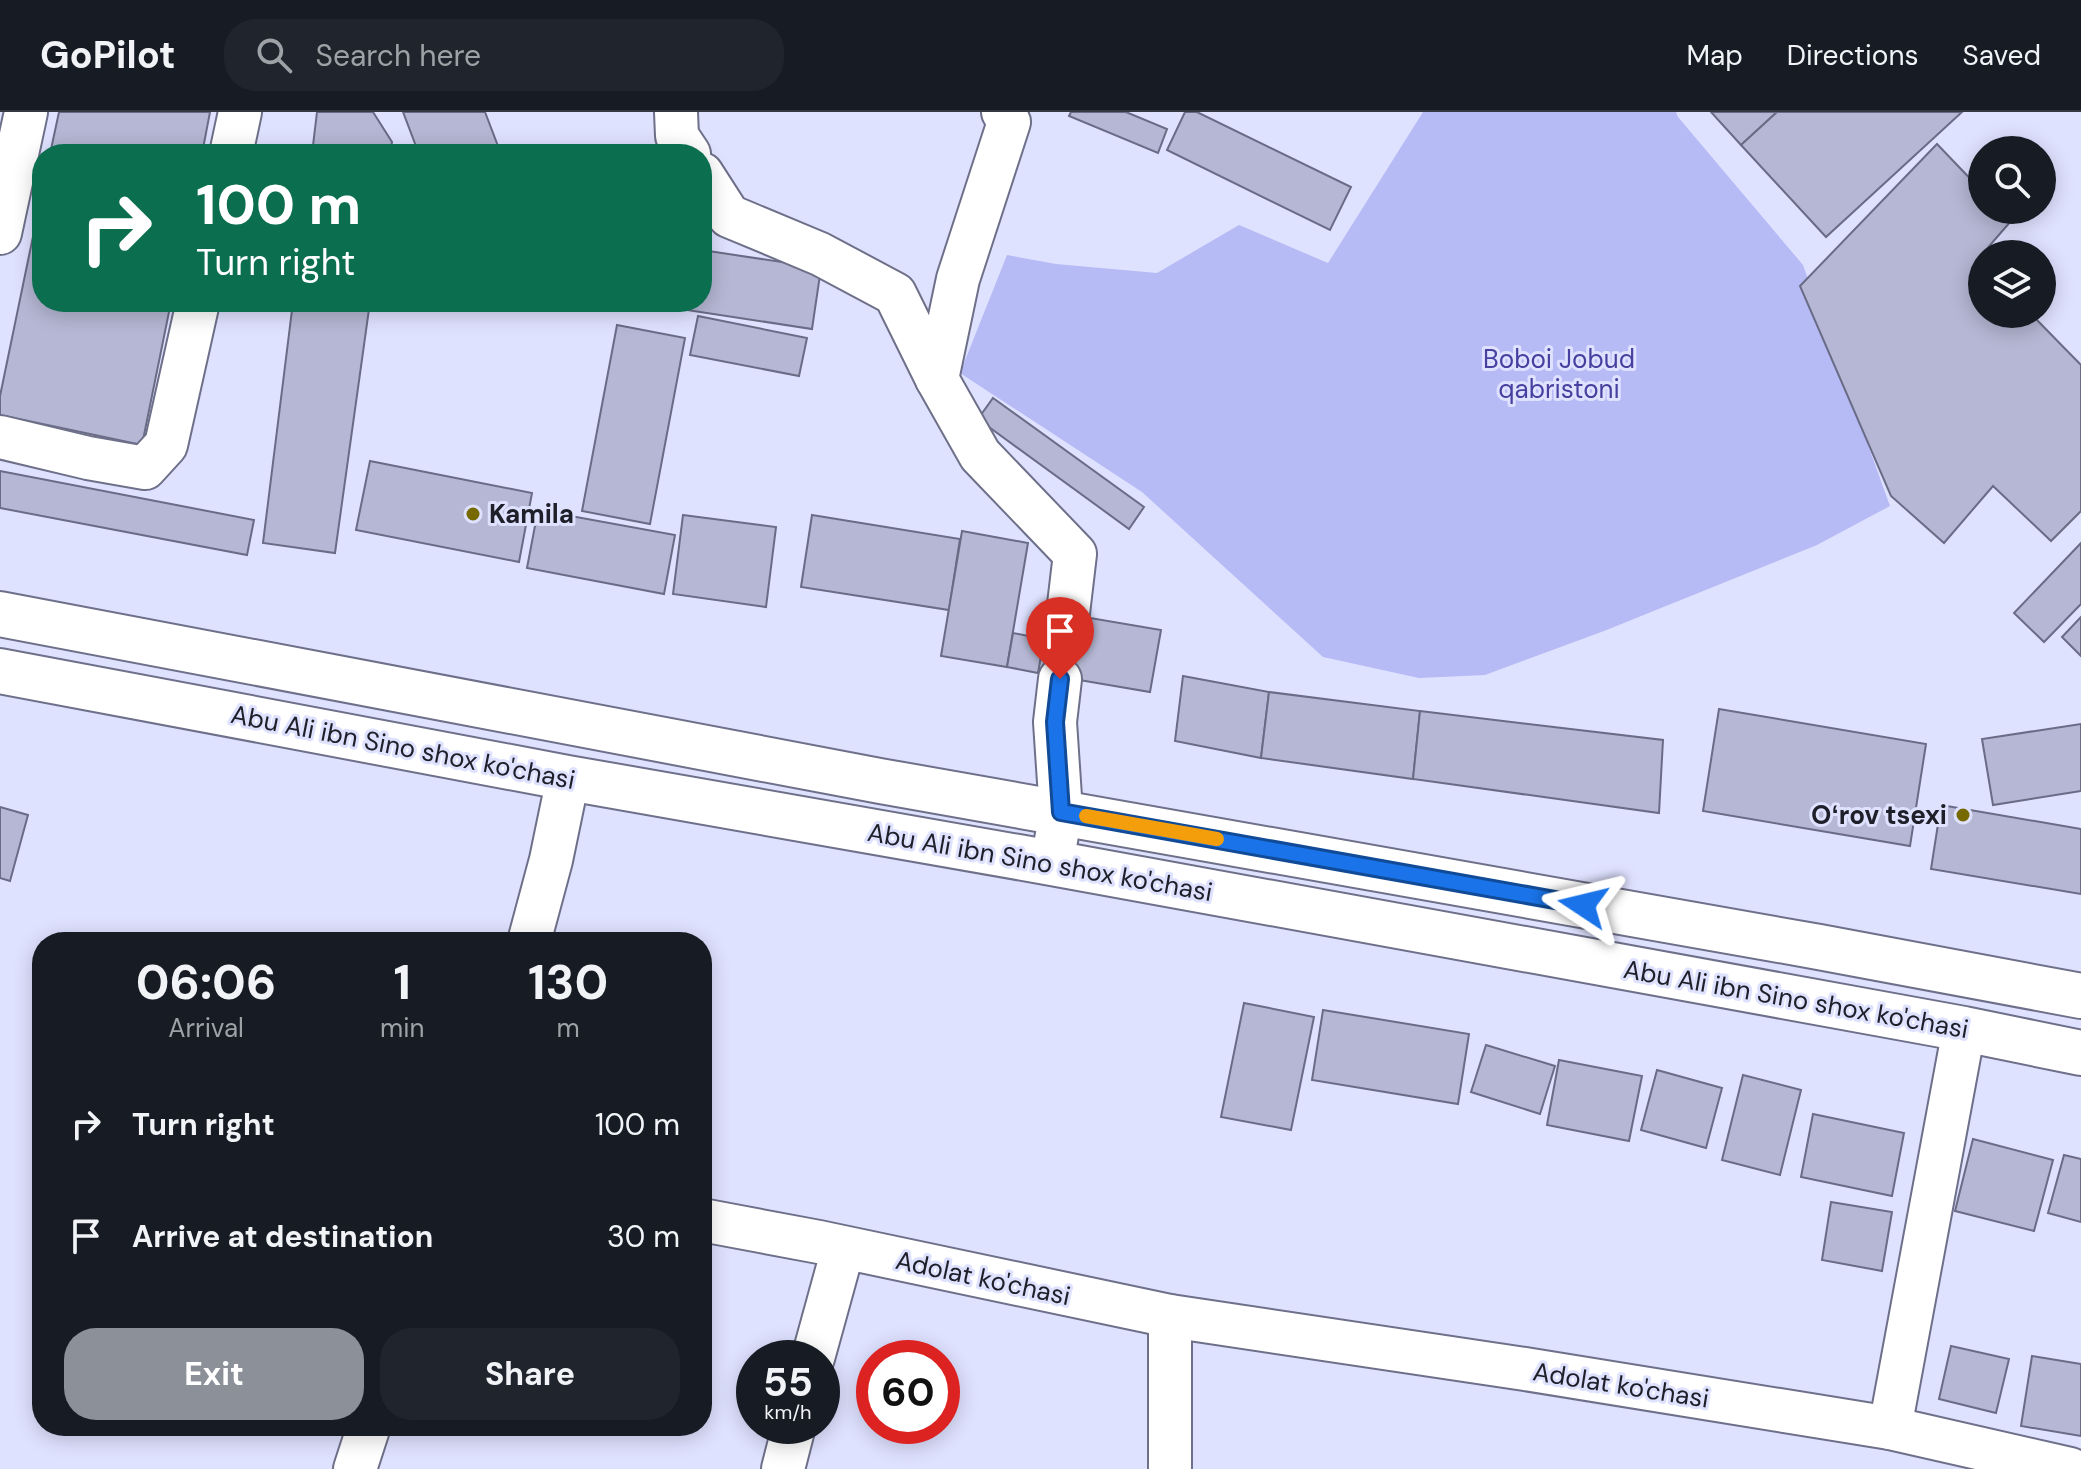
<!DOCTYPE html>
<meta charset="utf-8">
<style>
body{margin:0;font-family:"DM Sans",sans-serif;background:#20242c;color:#f1f3f6;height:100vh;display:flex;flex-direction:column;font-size:30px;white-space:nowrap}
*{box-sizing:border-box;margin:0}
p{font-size:26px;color:#9ea1a6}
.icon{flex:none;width:44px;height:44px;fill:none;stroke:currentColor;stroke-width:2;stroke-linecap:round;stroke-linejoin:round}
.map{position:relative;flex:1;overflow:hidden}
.drawer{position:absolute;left:32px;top:820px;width:680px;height:504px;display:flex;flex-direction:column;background:#171b24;border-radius:32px;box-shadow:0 4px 20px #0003}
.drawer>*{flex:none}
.banner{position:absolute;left:32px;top:32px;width:680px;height:168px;border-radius:32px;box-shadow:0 4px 20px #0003;background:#0b6e4f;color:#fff;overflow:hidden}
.fabs{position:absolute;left:1968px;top:24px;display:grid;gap:16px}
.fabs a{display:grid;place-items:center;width:88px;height:88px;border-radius:50%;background:#171b24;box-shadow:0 4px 20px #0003;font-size:40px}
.speed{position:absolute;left:736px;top:1228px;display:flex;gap:16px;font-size:40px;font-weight:700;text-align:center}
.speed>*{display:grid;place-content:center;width:104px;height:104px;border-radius:50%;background:#171b24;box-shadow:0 4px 20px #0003;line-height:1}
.speed small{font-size:20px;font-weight:400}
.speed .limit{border:12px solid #d22;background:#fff;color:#111}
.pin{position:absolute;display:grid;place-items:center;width:68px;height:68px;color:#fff;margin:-82px -34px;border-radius:50% 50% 50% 0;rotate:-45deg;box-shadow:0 0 8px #0007}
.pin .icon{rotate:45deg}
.me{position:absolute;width:88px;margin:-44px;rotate:280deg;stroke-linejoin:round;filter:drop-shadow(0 0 6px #0008)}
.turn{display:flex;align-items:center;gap:28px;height:168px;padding:0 32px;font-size:36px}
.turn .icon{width:104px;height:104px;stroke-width:2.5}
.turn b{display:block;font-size:56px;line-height:68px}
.eta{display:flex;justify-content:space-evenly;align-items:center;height:136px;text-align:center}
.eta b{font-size:48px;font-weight:700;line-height:56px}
.primary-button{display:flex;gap:16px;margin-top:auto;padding:16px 32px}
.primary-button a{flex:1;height:92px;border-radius:32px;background:#8c9099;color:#fff;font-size:32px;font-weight:700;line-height:92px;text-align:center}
.primary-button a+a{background:#20242c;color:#f1f3f6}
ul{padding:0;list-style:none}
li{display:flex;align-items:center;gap:24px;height:112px;padding:0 32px}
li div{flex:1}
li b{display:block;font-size:30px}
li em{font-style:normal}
header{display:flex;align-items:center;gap:48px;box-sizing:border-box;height:112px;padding:0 40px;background:#171b24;border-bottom:2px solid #363941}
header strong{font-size:38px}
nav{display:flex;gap:44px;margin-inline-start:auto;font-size:28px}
.search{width:560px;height:72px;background:#20242c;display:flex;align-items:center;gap:20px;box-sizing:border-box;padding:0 28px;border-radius:32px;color:#9ea1a6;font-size:30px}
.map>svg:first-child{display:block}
</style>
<header>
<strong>GoPilot</strong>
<div class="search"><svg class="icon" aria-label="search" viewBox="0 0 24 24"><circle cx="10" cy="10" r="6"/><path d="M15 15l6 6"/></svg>Search here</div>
<nav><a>Map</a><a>Directions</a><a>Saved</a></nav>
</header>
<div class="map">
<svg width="2081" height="1357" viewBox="0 0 2081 1357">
<rect width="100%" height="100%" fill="#dfe2ff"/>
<polygon fill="#b6baf5" points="1423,0 1676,0 1678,5 1803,153 1890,394 1817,433 1604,519 1485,563 1419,566 1323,545 1142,380 960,261 1007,143 1056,152 1157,161 1239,113 1328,151"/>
<g fill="#b5b7d4" stroke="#6a6c86" stroke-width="2">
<polygon points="59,0 210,0 202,42 50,42"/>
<polygon points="317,0 373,0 392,30 390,42 312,42"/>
<polygon points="403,0 485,0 501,42 419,42"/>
<polygon points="1071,0 1126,0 1167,17 1158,41 1069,4"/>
<polygon points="1185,0 1197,0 1351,75 1330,118 1167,38"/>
<polygon points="1711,0 1777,0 1741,33"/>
<polygon points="1777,0 1962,0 1826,125 1741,33"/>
<polygon points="1937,32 1982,79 1982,98 2000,98 2011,109 1978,147 1982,152 1982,202 2031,202 2081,253 2081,399 2051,429 1993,374 1944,431 1891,384 1800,174"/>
<polygon points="42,81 42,190 171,190 142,333 0,303 0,284"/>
<polygon points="702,138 821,156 812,217 635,190 702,190"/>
<polygon points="293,190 370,190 335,441 263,431"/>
<polygon points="698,204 807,226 799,264 690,243"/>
<polygon points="617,213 685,226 650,412 582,399"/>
<polygon points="993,286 1144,395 1129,417 978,307"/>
<polygon points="370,349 532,381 519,450 356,418"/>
<polygon points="0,359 254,408 247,443 0,396"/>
<polygon points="538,398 675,423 664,482 527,456"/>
<polygon points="683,403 776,415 766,495 673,482"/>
<polygon points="812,403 960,427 949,498 801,475"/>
<polygon points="962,419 1028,431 1007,555 941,544"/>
<polygon points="2081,431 2081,492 2044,530 2014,501"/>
<polygon points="1049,499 1161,518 1150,580 1038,561"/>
<polygon points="2081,505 2081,544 2062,525"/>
<polygon points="1013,521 1044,527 1038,561 1007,555"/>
<polygon points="1183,564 1269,580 1261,646 1175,629"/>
<polygon points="1269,580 1420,599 1413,667 1261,646"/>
<polygon points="1719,597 1926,632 1910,734 1703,699"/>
<polygon points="1420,599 1663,628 1659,701 1413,667"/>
<polygon points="2081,612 2081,679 1993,693 1982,627"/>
<polygon points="1941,693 2081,717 2081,782 1931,757"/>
<polygon points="0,695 28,703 10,769 0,766"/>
<polygon points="1244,891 1314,905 1291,1018 1221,1005"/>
<polygon points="1323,898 1469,922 1458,992 1312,968"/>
<polygon points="1486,933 1555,954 1540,1002 1471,980"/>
<polygon points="1559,948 1642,964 1629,1029 1547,1013"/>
<polygon points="1657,958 1722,976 1706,1036 1641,1018"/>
<polygon points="1743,963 1801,978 1780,1063 1722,1048"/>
<polygon points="1813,1002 1904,1021 1892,1084 1801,1065"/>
<polygon points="1973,1027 2053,1048 2034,1119 1955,1099"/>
<polygon points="2064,1043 2081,1047 2081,1110 2048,1101"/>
<polygon points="1831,1090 1892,1100 1882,1159 1822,1148"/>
<polygon points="1951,1234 2009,1247 1996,1301 1939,1287"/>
<polygon points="2032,1244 2081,1252 2081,1324 2021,1314"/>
</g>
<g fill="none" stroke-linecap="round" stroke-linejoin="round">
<polyline stroke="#b8bbd4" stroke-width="42" stroke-dasharray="42 21" stroke-linecap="butt" points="1060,567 1068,501"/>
<g stroke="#6e7089" stroke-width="46">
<g id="minor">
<polyline points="676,0 677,24 689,42"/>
<polyline points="231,42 240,0"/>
<polyline points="702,62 729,104 820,142 895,182 937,267 980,343 1075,442 1068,501"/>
<polyline points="0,121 26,0"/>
<polyline points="937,267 958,167 1009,10 1003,0"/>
<polyline points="0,325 88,346 145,356 166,333 198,190"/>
<polyline points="1052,751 1061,700 1055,610 1060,567"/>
<polyline points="529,830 551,748 568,666"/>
<polyline points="702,1108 819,1130 1170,1204 1525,1257 1890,1316 2070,1357"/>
<polyline points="1170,1204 1170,1357"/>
<polyline points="813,1246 843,1137"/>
<polyline points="1890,1316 1964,917"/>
<polyline points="355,1357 369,1314"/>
<polyline points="783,1357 794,1314"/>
</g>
</g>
<g stroke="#6e7089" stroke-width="48">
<g id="major">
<polyline points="0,502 880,669 1819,835 2081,884"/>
<polyline points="0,559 568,666 1052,751 1964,917 2081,941"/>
</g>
</g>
<use href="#minor" stroke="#fff" stroke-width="42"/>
<use href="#major" stroke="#fff" stroke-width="44"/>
</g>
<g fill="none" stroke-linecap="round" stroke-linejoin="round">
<g stroke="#114b97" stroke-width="20">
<polyline id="route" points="1060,567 1055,610 1061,700 1583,793"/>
</g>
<use href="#route" stroke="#1a73e8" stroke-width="14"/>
<polyline stroke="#f59e0b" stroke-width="14" points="1086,704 1217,727"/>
</g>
<g fill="#756900" stroke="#dfe2ff" stroke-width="3">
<circle cx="473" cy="402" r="8"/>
<circle cx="1963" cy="703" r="8"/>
</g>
<g text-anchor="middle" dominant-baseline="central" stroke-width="6" stroke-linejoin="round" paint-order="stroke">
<g font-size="26" fill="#4740a0" stroke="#dfe2ff">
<text x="1559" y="247">Boboi Jobud<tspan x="1559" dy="30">qabristoni</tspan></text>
</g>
<g font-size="26" font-weight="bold" fill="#1e1f29" stroke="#dfe2ff" text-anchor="start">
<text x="489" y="402">Kamila</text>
<text x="1947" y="703" text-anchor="end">Oʻrov tsexi</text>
</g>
<g font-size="26" fill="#1e1f29" stroke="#dfe2ff">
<text transform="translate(403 635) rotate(11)">Abu Ali ibn Sino shox ko'chasi</text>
<text transform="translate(1040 750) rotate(10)">Abu Ali ibn Sino shox ko'chasi</text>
<text transform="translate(1796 887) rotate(10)">Abu Ali ibn Sino shox ko'chasi</text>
<text transform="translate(983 1166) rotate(12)">Adolat ko'chasi</text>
<text transform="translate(1621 1273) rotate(9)">Adolat ko'chasi</text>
</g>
</g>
</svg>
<div class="fabs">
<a><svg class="icon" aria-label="search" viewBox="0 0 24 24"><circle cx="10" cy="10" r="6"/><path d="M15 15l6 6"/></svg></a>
<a><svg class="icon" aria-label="layers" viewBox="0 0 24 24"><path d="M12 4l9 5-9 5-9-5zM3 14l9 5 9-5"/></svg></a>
</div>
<div class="speed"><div>55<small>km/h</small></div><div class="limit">60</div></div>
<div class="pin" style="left:1060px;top:567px;background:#d93025"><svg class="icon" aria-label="arrive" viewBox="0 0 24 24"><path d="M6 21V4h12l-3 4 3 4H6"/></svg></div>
<svg class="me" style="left:1583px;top:793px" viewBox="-20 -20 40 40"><path d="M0-17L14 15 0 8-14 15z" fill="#1a73e8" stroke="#fff" stroke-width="4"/></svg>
<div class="banner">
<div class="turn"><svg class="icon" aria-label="right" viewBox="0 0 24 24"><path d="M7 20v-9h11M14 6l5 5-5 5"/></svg><div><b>100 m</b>Turn right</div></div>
</div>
<section class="drawer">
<div class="eta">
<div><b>06:06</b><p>Arrival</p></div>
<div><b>1</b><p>min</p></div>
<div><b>130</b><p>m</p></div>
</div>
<ul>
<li><svg class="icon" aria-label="right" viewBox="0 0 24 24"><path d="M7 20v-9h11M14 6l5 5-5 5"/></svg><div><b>Turn right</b></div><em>100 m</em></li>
<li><svg class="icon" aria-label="arrive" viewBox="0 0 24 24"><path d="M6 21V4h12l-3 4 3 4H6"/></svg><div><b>Arrive at destination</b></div><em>30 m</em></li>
</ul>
<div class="primary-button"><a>Exit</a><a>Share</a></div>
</section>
</div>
